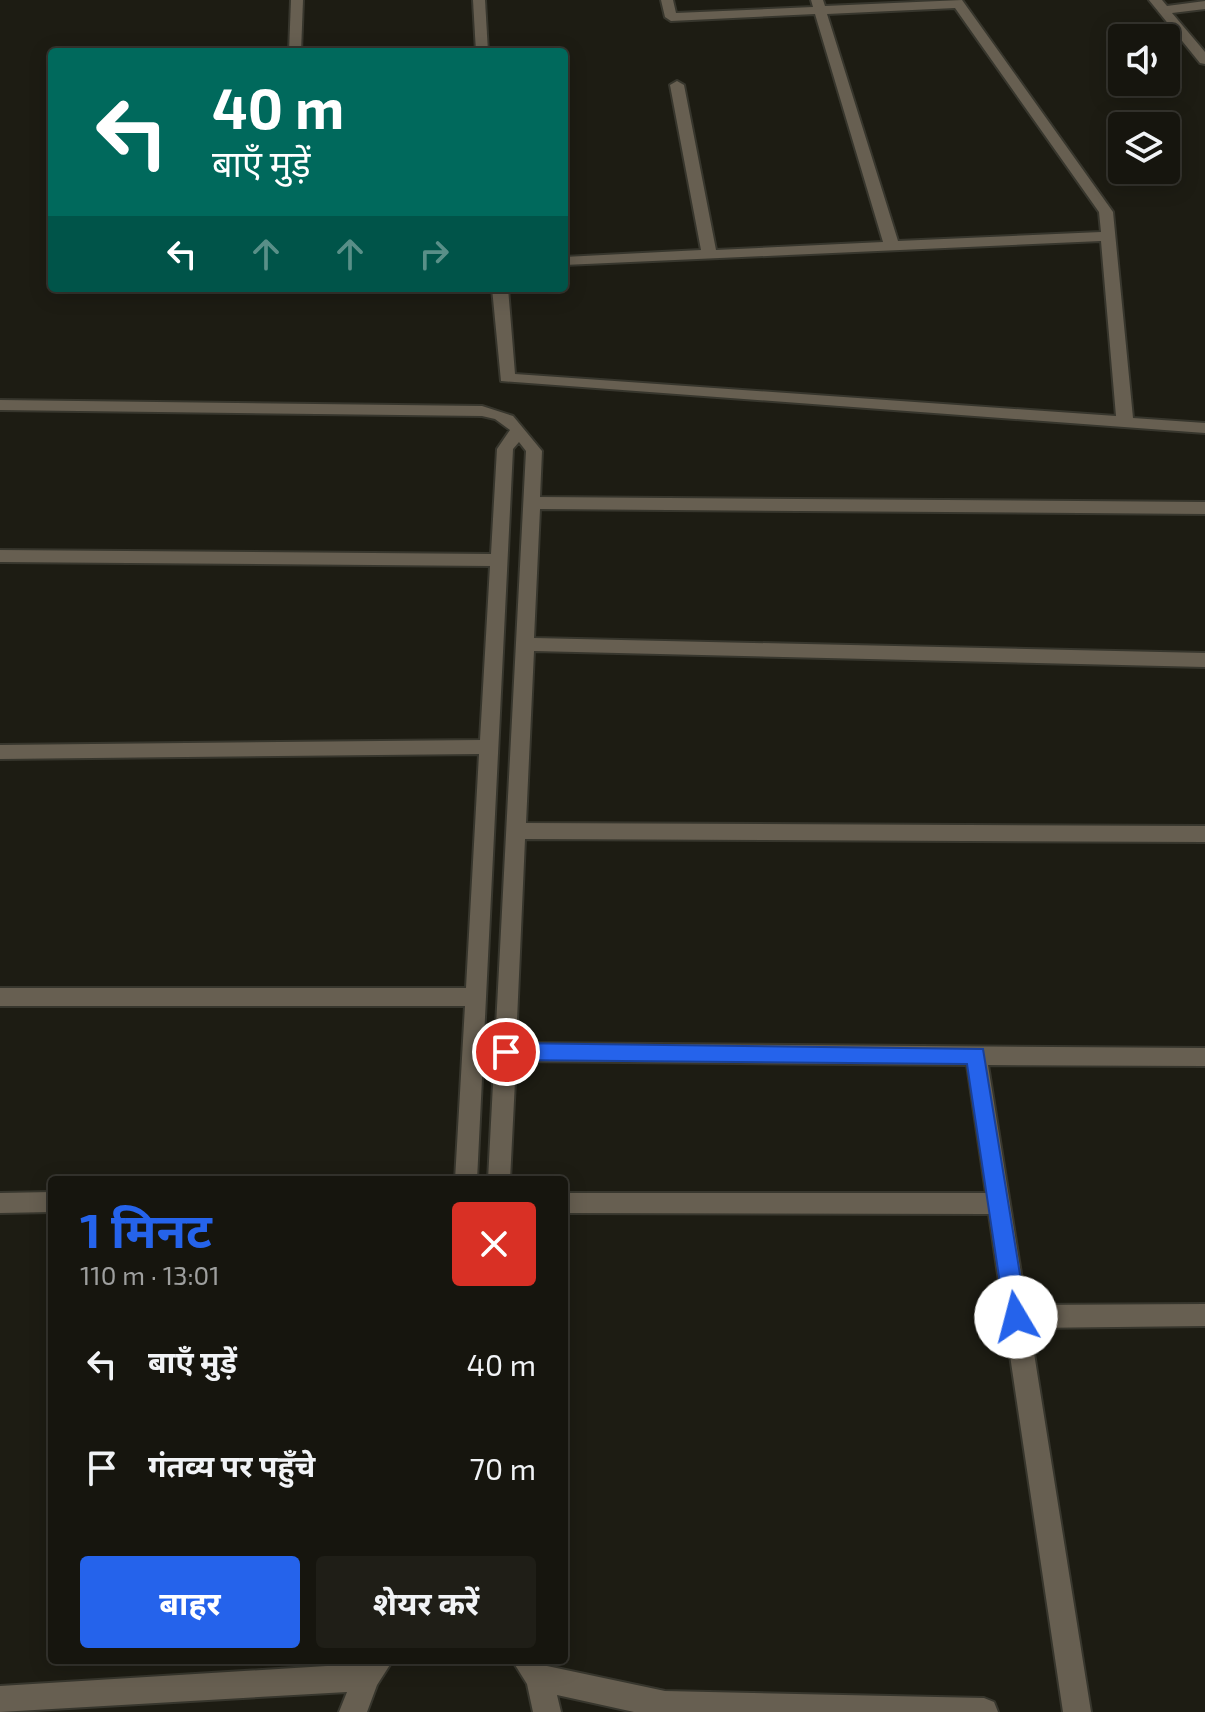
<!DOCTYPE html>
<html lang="hi">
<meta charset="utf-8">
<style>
body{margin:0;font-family:"Exo 2","Noto Sans Devanagari",sans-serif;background:#1f1e17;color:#f1f3f6;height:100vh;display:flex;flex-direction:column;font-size:30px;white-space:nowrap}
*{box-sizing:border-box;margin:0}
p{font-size:26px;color:#9e9f9e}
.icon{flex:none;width:44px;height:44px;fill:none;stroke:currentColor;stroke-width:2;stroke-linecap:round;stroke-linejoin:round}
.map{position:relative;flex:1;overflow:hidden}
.panel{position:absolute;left:48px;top:1176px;width:520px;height:488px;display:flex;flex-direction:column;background:#16150e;border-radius:8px;box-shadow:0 4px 20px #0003,0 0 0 2px #35342e}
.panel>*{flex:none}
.banner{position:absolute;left:48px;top:48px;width:520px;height:244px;border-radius:8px;box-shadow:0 4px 20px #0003,0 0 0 2px #35342e;background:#00695c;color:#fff;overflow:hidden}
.buttons{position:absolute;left:1108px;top:24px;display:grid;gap:16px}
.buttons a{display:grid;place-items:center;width:72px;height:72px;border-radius:8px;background:#16150e;box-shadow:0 4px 20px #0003,0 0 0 2px #35342e;font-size:40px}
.pin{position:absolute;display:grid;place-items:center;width:68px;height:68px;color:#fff;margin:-34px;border:4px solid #fff;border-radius:50%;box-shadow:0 2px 8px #0007}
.me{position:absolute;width:88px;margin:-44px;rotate:352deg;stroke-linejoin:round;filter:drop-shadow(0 0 6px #0008)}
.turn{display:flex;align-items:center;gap:28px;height:168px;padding:0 32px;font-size:36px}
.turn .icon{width:104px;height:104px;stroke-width:2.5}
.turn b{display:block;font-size:56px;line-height:68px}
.lanes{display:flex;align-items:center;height:76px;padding:0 32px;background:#0003;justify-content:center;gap:40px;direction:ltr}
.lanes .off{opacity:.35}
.round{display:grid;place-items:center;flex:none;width:84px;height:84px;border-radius:8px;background:#1f1e17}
.head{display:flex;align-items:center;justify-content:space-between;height:136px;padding:0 32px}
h1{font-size:48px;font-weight:700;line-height:60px;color:#2563eb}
.primary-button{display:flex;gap:16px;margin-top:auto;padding:16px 32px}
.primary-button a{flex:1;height:92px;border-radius:8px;background:#2563eb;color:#fff;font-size:32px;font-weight:700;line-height:92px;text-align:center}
.primary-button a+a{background:#1f1e17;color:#f1f3f6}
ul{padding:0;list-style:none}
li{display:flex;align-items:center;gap:24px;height:104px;padding:0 32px}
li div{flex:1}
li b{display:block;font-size:30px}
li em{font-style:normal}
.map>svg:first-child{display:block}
</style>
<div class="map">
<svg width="1205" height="1712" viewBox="0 0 1205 1712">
<rect width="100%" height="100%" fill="#1d1c13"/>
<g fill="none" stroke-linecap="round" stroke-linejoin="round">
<g stroke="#37362d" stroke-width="4">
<g id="street">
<polygon points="291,0 303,0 301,52 289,52"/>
<polygon points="473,0 485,0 488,52 476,52"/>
<path d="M 661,0 L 673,0 L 676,13 L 813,7 L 811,0 L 823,0 L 825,6 L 962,0 L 1113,212 L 1133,418 L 1205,423 L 1205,433 L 501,381 L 492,288 L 508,288 L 515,374 L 1116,416 L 1101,241 L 564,265 L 564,257 L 701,250 L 670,85 L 677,81 L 684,85 L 716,250 L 883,242 L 815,14 L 671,21 L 665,17 ZM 955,8 L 1099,212 L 1101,232 L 898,241 L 827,14 Z"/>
<polygon points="1149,0 1162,0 1167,6 1205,1 1205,9 1172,13 1205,52 1205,64 1200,63"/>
<polygon points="0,400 482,406 513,416 542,451 540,497 1205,502 1205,514 540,509 534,638 1205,653 1205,667 534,651 526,823 1205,826 1205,842 525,839 516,1043 1205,1048 1205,1066 988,1065 1026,1305 1205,1304 1205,1326 1030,1328 1091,1712 1063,1712 989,1214 564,1213 564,1193 986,1193 967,1065 516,1061 510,1180 488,1180 526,451 519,442 513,449 477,1180 455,1180 465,1006 0,1006 0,988 466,988 479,754 0,759 0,745 480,740 490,566 0,562 0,550 491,554 497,449 510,430 495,419 482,416 0,410"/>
<polygon points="52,1192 52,1212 0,1213 0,1193"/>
<polygon points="362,1660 393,1660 377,1685 367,1712 339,1712 347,1692 0,1712 0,1686 359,1664"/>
<polygon points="512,1660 543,1660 547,1666 665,1691 984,1698 994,1702 998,1712 634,1712 557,1695 561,1712 533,1712 527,1684"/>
</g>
</g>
<use href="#street" fill="#675f51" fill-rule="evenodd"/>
</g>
<polygon fill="#2563eb" stroke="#184099" stroke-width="2" points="506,1043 983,1049 1027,1317 1023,1324 1016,1327 1008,1324 1005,1317 967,1064 506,1060 499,1058 496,1052 499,1046"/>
</svg>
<div class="buttons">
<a><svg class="icon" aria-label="sound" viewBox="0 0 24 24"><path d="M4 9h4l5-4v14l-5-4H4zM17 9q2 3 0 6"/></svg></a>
<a><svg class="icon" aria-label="layers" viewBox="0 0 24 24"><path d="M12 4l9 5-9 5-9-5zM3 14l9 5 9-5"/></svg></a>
</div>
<div class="pin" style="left:506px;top:1052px;background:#d93025"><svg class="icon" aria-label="arrive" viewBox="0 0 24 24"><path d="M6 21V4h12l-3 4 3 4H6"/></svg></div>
<svg class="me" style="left:1016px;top:1317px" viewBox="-20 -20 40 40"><circle r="19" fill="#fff"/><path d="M0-13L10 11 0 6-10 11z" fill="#2563eb"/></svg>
<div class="banner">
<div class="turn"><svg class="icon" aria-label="left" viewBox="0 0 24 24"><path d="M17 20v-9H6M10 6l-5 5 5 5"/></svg><div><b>40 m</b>बाएँ मुड़ें</div></div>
<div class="lanes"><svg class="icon" aria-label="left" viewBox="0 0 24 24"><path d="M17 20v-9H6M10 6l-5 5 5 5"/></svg><svg class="icon off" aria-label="ahead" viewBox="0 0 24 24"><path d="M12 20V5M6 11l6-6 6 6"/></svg><svg class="icon off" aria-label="ahead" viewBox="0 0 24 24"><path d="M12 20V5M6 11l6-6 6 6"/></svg><svg class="icon off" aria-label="right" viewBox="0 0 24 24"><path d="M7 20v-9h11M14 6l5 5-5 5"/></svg></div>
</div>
<section class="panel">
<div class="head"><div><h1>1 मिनट</h1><p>110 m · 13:01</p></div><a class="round" style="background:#d93025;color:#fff"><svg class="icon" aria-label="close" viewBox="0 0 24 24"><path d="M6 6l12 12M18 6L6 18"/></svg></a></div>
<ul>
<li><svg class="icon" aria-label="left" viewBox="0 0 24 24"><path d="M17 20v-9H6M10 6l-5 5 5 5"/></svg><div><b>बाएँ मुड़ें</b></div><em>40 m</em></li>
<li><svg class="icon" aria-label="arrive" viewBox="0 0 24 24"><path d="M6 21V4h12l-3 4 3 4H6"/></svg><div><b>गंतव्य पर पहुँचे</b></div><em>70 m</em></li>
</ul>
<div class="primary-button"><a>बाहर</a><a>शेयर करें</a></div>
</section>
</div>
